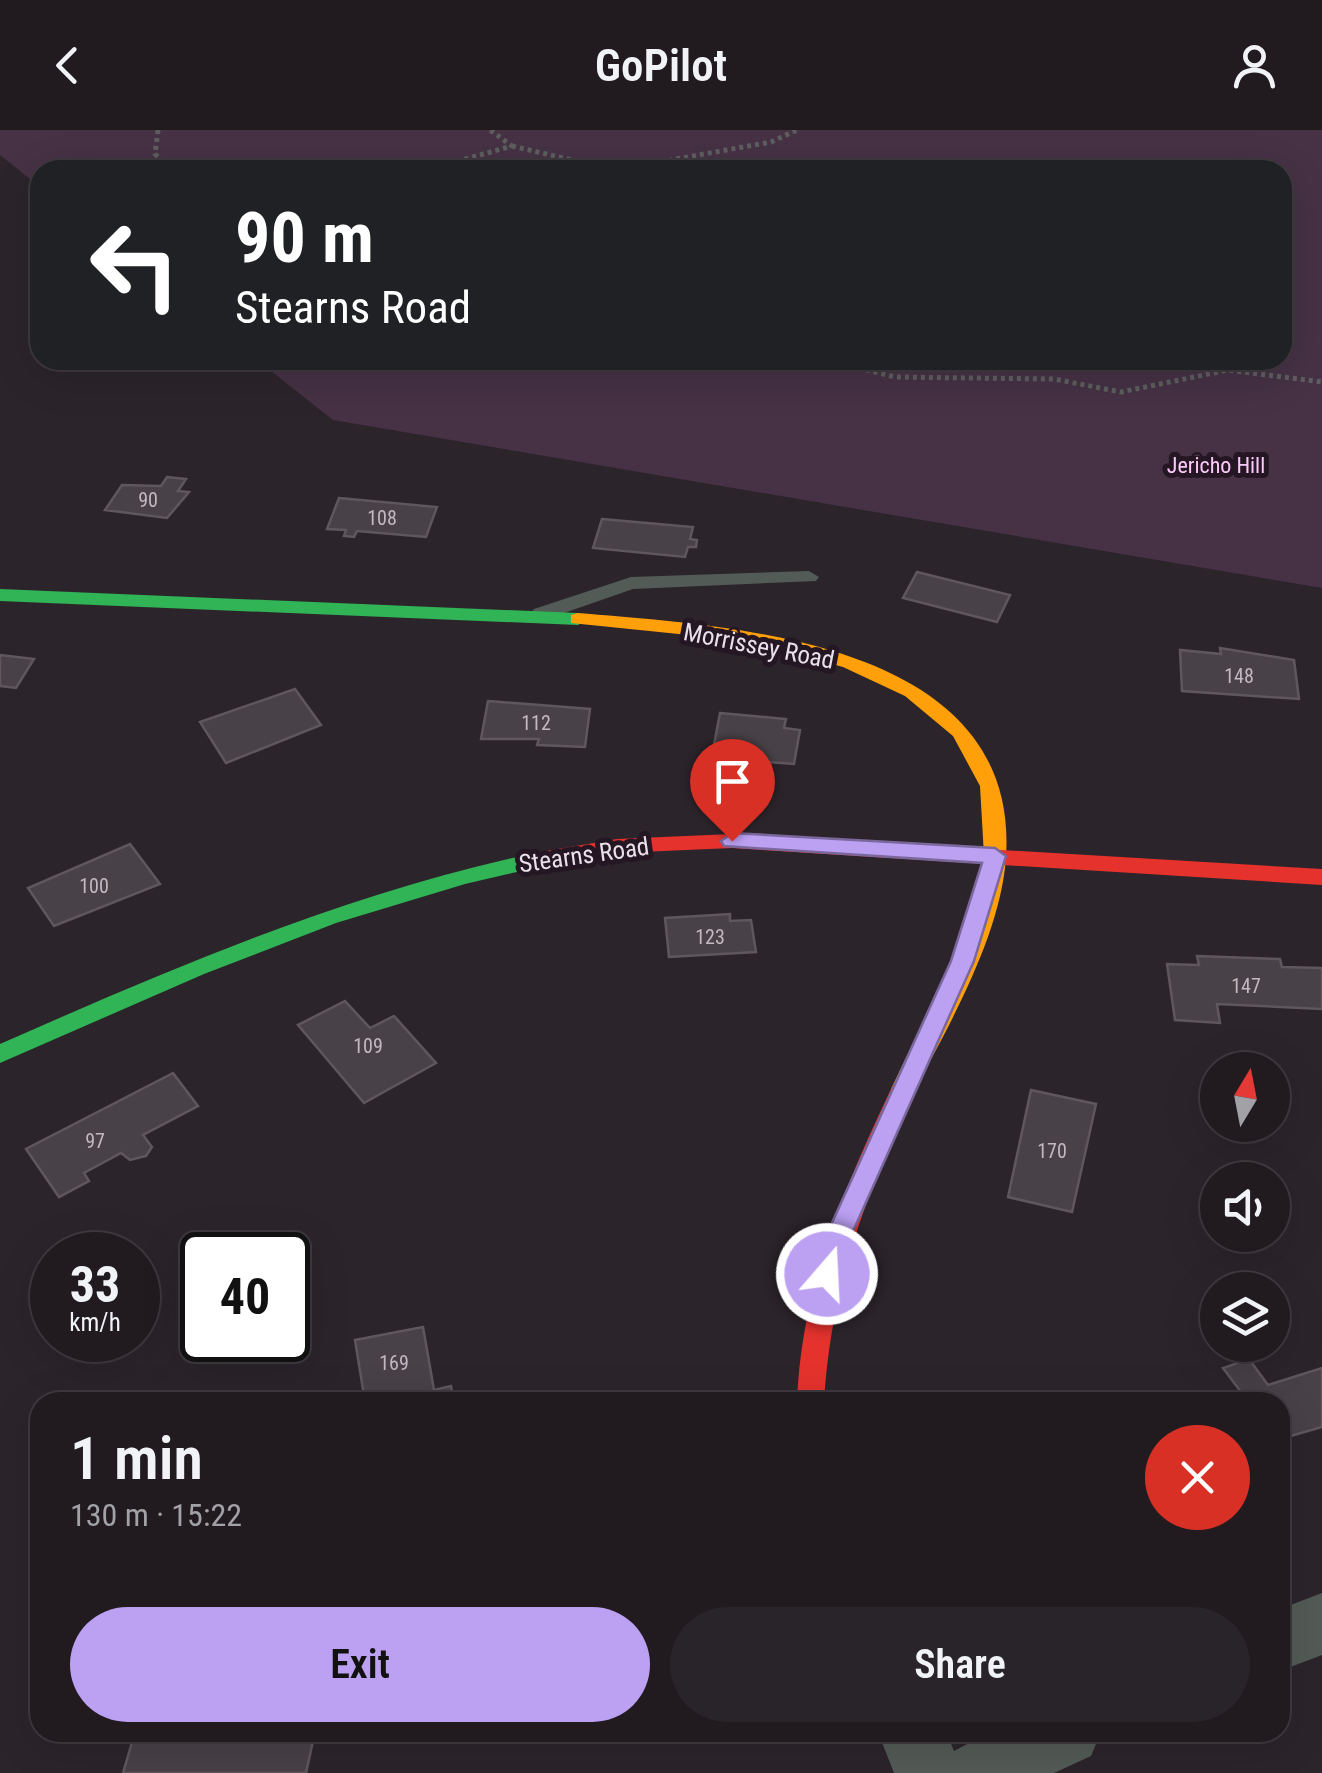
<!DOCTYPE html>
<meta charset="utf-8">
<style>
body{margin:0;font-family:"Roboto Condensed",sans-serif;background:#292429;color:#f1f3f6;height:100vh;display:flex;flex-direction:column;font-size:38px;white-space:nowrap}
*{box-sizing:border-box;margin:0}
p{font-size:32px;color:#a2a1a5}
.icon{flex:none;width:55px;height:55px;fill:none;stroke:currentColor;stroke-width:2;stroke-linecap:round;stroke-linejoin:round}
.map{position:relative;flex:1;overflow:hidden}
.details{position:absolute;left:30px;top:1262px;width:1260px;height:350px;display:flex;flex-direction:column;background:#211b20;border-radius:30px;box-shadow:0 10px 40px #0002,0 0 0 2px #3e393e}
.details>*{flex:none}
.hud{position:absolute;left:30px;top:30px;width:1262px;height:210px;border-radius:30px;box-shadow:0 10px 40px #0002,0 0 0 2px #3e393e;background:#202124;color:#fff;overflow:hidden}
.needle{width:65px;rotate:10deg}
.tools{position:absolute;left:1200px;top:922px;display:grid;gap:20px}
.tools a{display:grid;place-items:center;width:90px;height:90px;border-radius:50%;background:#211b20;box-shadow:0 10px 40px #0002,0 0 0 2px #3e393e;font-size:50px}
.speed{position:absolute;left:30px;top:1102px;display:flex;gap:20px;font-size:50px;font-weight:700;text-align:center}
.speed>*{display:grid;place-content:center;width:130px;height:130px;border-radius:50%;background:#211b20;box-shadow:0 10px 40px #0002,0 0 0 2px #3e393e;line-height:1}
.speed small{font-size:25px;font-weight:400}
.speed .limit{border:5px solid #111;border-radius:15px;background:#fff;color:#111}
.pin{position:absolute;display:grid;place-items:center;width:85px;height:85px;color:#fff;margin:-102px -42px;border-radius:50% 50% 50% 0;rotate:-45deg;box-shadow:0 0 10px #0007}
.pin .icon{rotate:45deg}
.me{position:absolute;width:110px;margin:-55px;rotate:19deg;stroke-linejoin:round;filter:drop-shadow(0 0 8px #0008)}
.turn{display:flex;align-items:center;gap:35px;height:210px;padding:0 40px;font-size:45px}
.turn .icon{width:130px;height:130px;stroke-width:2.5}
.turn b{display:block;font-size:70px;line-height:85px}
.round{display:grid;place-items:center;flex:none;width:105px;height:105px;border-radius:52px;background:#292429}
.headline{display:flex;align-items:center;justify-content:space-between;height:170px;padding:0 40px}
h1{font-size:60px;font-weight:600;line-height:75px}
.button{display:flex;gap:20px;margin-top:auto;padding:20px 40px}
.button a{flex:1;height:115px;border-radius:60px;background:#bca0f2;color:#111;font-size:40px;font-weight:600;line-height:115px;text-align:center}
.button a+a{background:#292429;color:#f1f3f6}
header{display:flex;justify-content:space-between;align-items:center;height:130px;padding:0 40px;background:#211b20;font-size:45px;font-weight:600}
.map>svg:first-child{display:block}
</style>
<header><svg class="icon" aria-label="back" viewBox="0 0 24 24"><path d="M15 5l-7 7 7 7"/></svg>GoPilot<svg class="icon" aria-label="person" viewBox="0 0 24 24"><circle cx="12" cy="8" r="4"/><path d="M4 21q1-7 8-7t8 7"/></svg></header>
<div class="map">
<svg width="1322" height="1643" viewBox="0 0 1322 1643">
<rect width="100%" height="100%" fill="#2c242b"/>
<polygon fill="#463145" points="0,0 1322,0 1322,458 333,290 257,230 1282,230 1282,40 40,40 40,57 0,25"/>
<g fill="#484147" stroke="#5f575e" stroke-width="2.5">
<polygon points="167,347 186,349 178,361 189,362 167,388 105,380 122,355 161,356"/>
<polygon points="339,368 437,377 426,407 357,401 354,407 344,406 346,400 327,399"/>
<polygon points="602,389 693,397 690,409 697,410 696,417 688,417 685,427 593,418"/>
<polygon points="917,442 1010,465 997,492 903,468"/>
<polygon points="1220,518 1294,530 1299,569 1182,561 1180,520 1221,524"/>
<polygon points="0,525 34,529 16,558 0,556"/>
<polygon points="295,559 321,595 226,633 200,592"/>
<polygon points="488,571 590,579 585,617 537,615 539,609 481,609"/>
<polygon points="720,583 786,589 784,598 800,600 794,634 768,632 766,641 710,636"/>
<polygon points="130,714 160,754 54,796 28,758"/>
<polygon points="730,784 730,791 751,790 756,822 669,827 665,788"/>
<polygon points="1197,826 1280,829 1282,837 1322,838 1322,879 1217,874 1220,893 1175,890 1167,834 1199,835"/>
<polygon points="345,871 370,898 394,886 436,933 364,973 298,895"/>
<polygon points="173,943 198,976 143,1005 152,1017 146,1026 130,1030 121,1023 84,1043 89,1051 59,1067 26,1019"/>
<polygon points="1031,960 1096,974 1072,1082 1008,1067"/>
<polygon points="423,1197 434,1260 451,1256 454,1272 365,1272 355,1210"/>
<polygon points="1249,1229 1268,1255 1322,1238 1322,1297 1280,1309 1280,1272 1222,1272 1241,1262 1223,1238"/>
<polygon points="135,1602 315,1602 306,1643 123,1643"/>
</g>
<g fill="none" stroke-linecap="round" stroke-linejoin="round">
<g stroke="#5c5f5d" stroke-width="5" stroke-dasharray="4 4" stroke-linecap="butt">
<polyline points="158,0 155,24 173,40"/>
<polyline points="512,16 615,40 771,12 797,0"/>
<polyline points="426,40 512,16 490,0"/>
<polyline points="827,230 895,247 1054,249 1121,262 1228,240 1322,252"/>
</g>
<polygon fill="#535b56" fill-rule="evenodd" points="809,441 819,447 816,451 633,459 541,491 530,484 534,479 631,447"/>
<g fill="#535b56" fill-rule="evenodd">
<polygon points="1322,1463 1322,1525 1280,1541 1280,1479"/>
<polygon points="878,1602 946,1602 954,1621 990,1602 1101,1602 1091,1626 1054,1643 894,1643"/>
</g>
<g fill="#30b455" fill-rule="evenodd">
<polygon points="0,459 578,483 588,489 578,495 0,471"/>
<path d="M 535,723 L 543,726 L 546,731 L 543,736 L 465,754 L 336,793 L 204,844 L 0,933 L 0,914 C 175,837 347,763 535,723 Z"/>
</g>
<path fill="#ff9f0a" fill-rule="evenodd" d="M 578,483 C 733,496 1020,510 1006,727 C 1001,805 948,898 911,966 L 895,966 L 891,959 L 960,816 L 984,726 L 980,656 L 953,606 L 905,566 L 843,537 L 779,520 L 708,507 L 571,493 L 571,485 Z"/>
<g fill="#e5322d" fill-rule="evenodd">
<polygon points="732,704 1322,739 1322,755 732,718 617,723 535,739 524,731 535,723 617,709"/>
<path d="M 903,950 L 911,952 L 915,959 C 866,1064 831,1155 824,1272 L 797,1272 C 801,1160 843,1060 891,959 L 895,952 Z"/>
</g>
</g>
<polygon fill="#bca0f2" stroke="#7a689d" stroke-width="2.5" points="732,703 995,718 1006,726 974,831 846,1117 836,1151 827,1155 814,1144 821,1117 951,831 982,733 724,716 721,711"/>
<g text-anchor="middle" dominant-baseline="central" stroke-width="10" stroke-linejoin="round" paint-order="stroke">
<g font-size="20" fill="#c2b8c1">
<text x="148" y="370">90</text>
<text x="382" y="388">108</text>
<text x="1239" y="546">148</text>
<text x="536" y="593">112</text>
<text x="94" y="756">100</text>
<text x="710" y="807">123</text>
<text x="1246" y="856">147</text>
<text x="368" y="916">109</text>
<text x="95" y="1011">97</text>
<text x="1052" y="1021">170</text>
<text x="394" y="1233">169</text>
</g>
<g font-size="22" fill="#fccafa" stroke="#251624">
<text x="1216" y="335">Jericho Hill</text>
</g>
<g font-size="25" fill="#eae0ea" stroke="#251624">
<text transform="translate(759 516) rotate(11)">Morrissey Road</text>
<text transform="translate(584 725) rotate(-8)">Stearns Road</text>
</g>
</g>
</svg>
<div class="tools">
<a><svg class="needle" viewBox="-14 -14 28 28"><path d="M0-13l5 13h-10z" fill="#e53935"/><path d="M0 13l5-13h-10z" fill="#a2a1a5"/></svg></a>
<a><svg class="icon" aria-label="sound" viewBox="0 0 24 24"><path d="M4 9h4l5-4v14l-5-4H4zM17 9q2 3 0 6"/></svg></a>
<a><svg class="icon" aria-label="layers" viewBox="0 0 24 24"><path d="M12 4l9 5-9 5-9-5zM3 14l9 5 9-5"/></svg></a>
</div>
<div class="speed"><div>33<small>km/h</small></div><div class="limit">40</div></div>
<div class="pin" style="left:732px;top:711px;background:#d93025"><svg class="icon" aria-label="arrive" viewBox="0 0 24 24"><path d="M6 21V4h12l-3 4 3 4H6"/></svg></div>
<svg class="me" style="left:827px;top:1144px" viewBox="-20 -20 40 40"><circle r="17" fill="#bca0f2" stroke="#fff" stroke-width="3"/><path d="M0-11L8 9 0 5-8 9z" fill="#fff"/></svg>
<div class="hud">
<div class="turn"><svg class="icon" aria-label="left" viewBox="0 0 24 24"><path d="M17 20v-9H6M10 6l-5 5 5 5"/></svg><div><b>90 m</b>Stearns Road</div></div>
</div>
<section class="details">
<div class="headline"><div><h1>1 min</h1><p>130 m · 15:22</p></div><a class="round" style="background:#d93025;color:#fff"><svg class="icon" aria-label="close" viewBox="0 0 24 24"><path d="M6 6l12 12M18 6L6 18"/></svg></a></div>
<div class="button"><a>Exit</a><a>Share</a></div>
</section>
</div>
